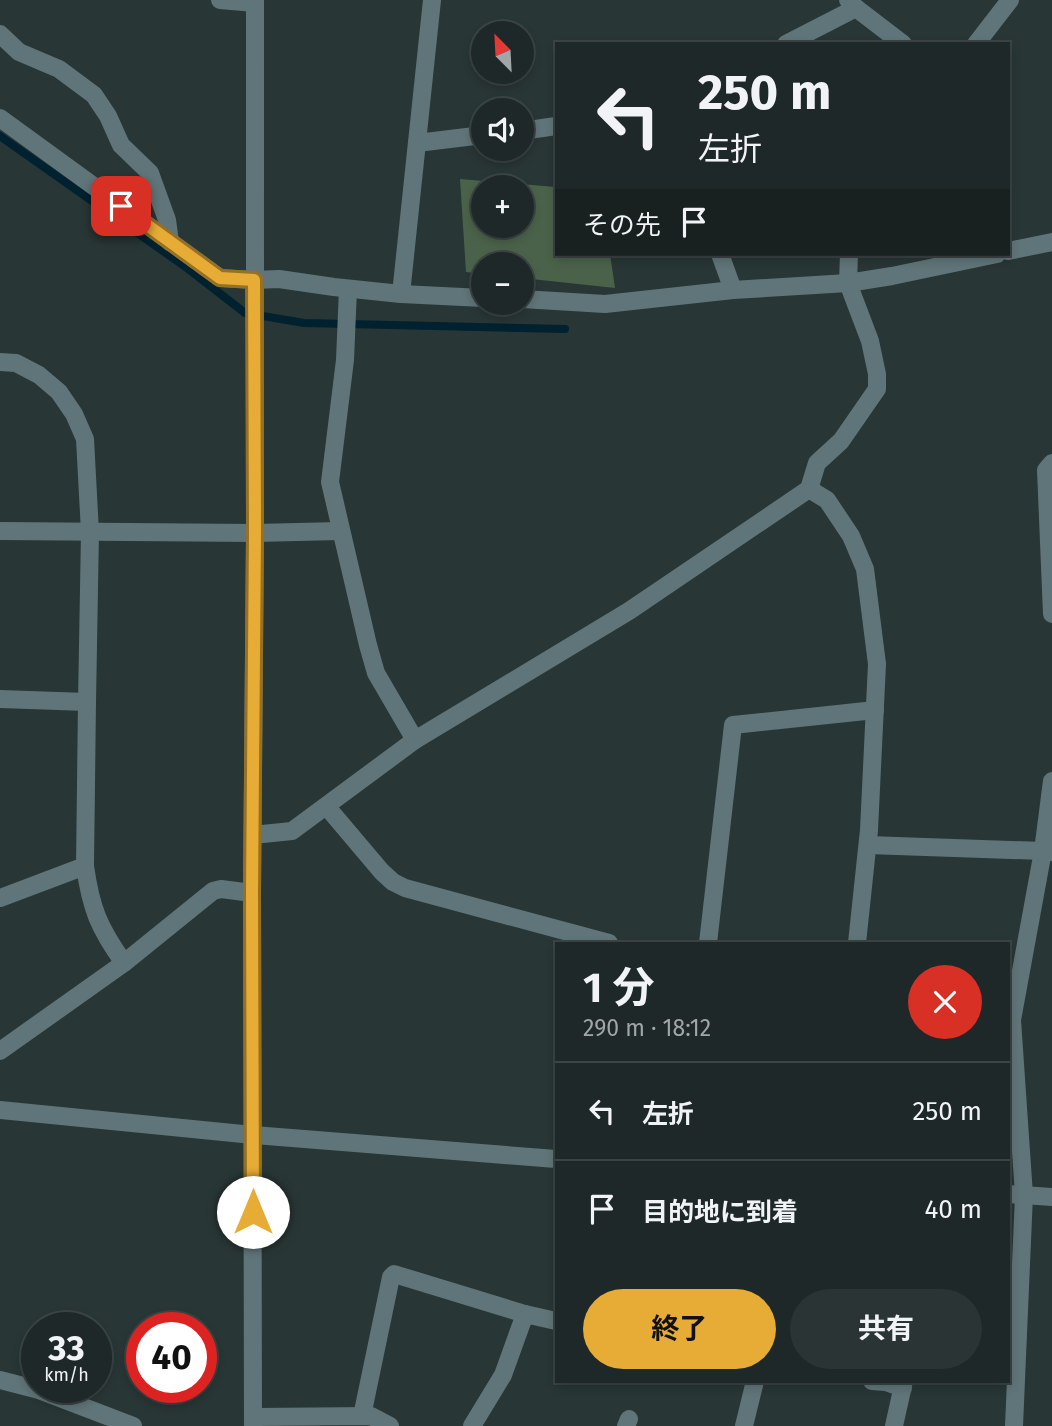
<!DOCTYPE html>
<html lang="ja">
<meta charset="utf-8">
<style>
body{margin:0;font-family:"Fira Sans","Noto Sans JP",sans-serif;background:#2b3434;color:#f1f3f6;height:100vh;display:flex;flex-direction:column;font-size:26px;white-space:nowrap}
*{box-sizing:border-box;margin:0}
p{font-size:23px;color:#a1a6a8}
.icon{flex:none;width:38px;height:38px;fill:none;stroke:currentColor;stroke-width:2;stroke-linecap:round;stroke-linejoin:round}
.map{position:relative;flex:1;overflow:hidden}
.side{position:absolute;left:555px;top:942px;width:455px;height:441px;display:flex;flex-direction:column;background:#1e2828;border-radius:0px;box-shadow:0 4px 10px #0003,0 0 0 2px #3c4445}
.side>*{flex:none}
.top-card{position:absolute;left:555px;top:42px;width:455px;height:214px;border-radius:0px;box-shadow:0 4px 10px #0003,0 0 0 2px #3c4445;background:#1e2828;color:#f1f3f6;overflow:hidden}
.needle{width:46px;rotate:336deg}
.buttons{position:absolute;left:471px;top:21px;display:grid;gap:14px}
.buttons a{display:grid;place-items:center;width:63px;height:63px;border-radius:50%;background:#1e2828;box-shadow:0 4px 10px #0003,0 0 0 2px #3c4445;font-size:35px}
.speed{position:absolute;left:21px;top:1312px;display:flex;gap:14px;font-size:35px;font-weight:700;text-align:center}
.speed>*{display:grid;place-content:center;width:91px;height:91px;border-radius:50%;background:#1e2828;box-shadow:0 4px 10px #0003,0 0 0 2px #3c4445;line-height:1}
.speed small{font-size:18px;font-weight:400}
.speed .limit{border:10px solid #d22;background:#fff;color:#111}
.pin{position:absolute;display:grid;place-items:center;width:60px;height:60px;color:#fff;margin:-30px;border-radius:14px;box-shadow:0 4px 10px #0006}
.me{position:absolute;width:77px;margin:-38px;rotate:0deg;stroke-linejoin:round;filter:drop-shadow(0 0 5px #0008)}
.turn{display:flex;align-items:center;gap:24px;height:147px;padding:0 28px;font-size:32px}
.turn .icon{width:91px;height:91px;stroke-width:2.5}
.turn b{display:block;font-size:49px;line-height:60px}
.then{display:flex;align-items:center;height:66px;padding:0 28px;background:#0003;gap:14px;font-size:26px}
.round{display:grid;place-items:center;flex:none;width:74px;height:74px;border-radius:37px;background:#2b3434}
.headline{display:flex;align-items:center;justify-content:space-between;height:119px;padding:0 28px}
h1{font-size:42px;font-weight:700;line-height:52px}
.action{display:flex;gap:14px;margin-top:auto;padding:14px 28px}
.action a{flex:1;height:80px;border-radius:42px;background:#e7ac36;color:#111;font-size:28px;font-weight:700;line-height:80px;text-align:center}
.action a+a{background:#2b3434;color:#f1f3f6}
ul{padding:0;list-style:none}
li{display:flex;align-items:center;gap:21px;height:98px;padding:0 28px;border-top:2px solid #3c4445}
li div{flex:1}
li b{display:block;font-size:26px}
li em{font-style:normal}
.map>svg:first-child{display:block}
</style>
<div class="map">
<svg width="1052" height="1426" viewBox="0 0 1052 1426">
<rect width="100%" height="100%" fill="#283635"/>
<path fill="#4b624a" fill-rule="evenodd" d="M 460,179 L 556,187 L 556,254 L 610,254 L 615,288 L 522,278 L 522,264 L 483,264 L 483,274 L 466,272 ZM 483,187 L 522,187 L 522,226 L 483,226 Z"/>
<g fill="none" stroke-linecap="round" stroke-linejoin="round">
<polyline stroke="#00212f" stroke-width="8" points="0,136 187,268 245,313 304,323 565,329"/>
<g stroke="#607579" stroke-width="18">
<polyline points="220,0 255,3"/>
<polyline points="856,8 903,44"/>
<polyline points="0,34 19,52 59,69 94,95 108,116 121,145 150,173 167,220 170,242"/>
<polyline points="786,44 856,8 848,0"/>
<polyline points="976,44 1010,0"/>
<polyline points="0,118 220,278 254,280 279,279 334,287 401,294 483,298"/>
<polyline points="522,131 556,126"/>
<polyline points="417,143 483,135"/>
<polyline points="1008,251 1052,242"/>
<polyline points="720,254 733,290"/>
<polyline points="348,289 345,360 330,482 368,645 376,673 415,740"/>
<polyline points="401,294 432,0"/>
<polyline points="522,299 605,304 733,290 848,283 892,276 997,254"/>
<polyline points="0,362 16,363 39,375 59,392 74,414 85,439 90,532 87,702 0,699"/>
<polyline points="1052,463 1046,470 1052,614"/>
<polyline points="809,489 827,500 851,536 865,569 877,664 869,830 857,943"/>
<polyline points="0,531 255,533 340,531"/>
<polyline points="327,807 382,872 393,882 405,888 609,943"/>
<polyline points="253,835 292,831 415,740 629,611 809,489 817,463 841,441 877,389 877,374 870,341 848,283 849,254"/>
<polyline points="868,845 1043,851 1052,781"/>
<path d="M 85,866 C 91,909 99,928 124,963"/>
<polyline points="0,898 85,866 87,702"/>
<polyline points="708,943 733,725 875,710"/>
<polyline points="0,1051 124,963 213,891 221,889 252,893"/>
<polyline points="0,1110 253,1135 556,1159"/>
<polyline points="1008,1194 1052,1197"/>
<polyline points="525,1314 556,1321"/>
<polyline points="0,1380 39,1390 133,1426"/>
<polyline points="872,1381 886,1382 903,1388"/>
<polyline points="362,1416 391,1277 394,1274 525,1314 503,1375 472,1426"/>
<polyline points="253,1417 371,1416 390,1426"/>
<polyline points="253,1426 252,893 255,533 255,0"/>
<polyline points="626,1426 629,1419"/>
<polyline points="744,1426 755,1381"/>
<polyline points="894,1426 904,1381"/>
<polyline points="1014,1426 1024,1195 1012,1020 1043,851 1052,852"/>
</g>
</g>
<g fill="none" stroke-linecap="round" stroke-linejoin="round">
<g stroke="#967023" stroke-width="18">
<polyline id="route" points="121,206 220,278 254,280 255,533 252,892 253,1212"/>
</g>
<use href="#route" stroke="#e7ac36" stroke-width="12"/>
</g>
</svg>
<div class="buttons">
<a><svg class="needle" viewBox="-14 -14 28 28"><path d="M0-13l5 13h-10z" fill="#e53935"/><path d="M0 13l5-13h-10z" fill="#a1a6a8"/></svg></a>
<a><svg class="icon" aria-label="sound" viewBox="0 0 24 24"><path d="M4 9h4l5-4v14l-5-4H4zM17 9q2 3 0 6"/></svg></a>
<a>+</a>
<a>−</a>
</div>
<div class="speed"><div>33<small>km/h</small></div><div class="limit">40</div></div>
<div class="pin" style="left:121px;top:206px;background:#d93025"><svg class="icon" aria-label="arrive" viewBox="0 0 24 24"><path d="M6 21V4h12l-3 4 3 4H6"/></svg></div>
<svg class="me" style="left:253px;top:1212px" viewBox="-20 -20 40 40"><circle r="19" fill="#fff"/><path d="M0-13L10 11 0 6-10 11z" fill="#e7ac36"/></svg>
<div class="top-card">
<div class="turn"><svg class="icon" aria-label="left" viewBox="0 0 24 24"><path d="M17 20v-9H6M10 6l-5 5 5 5"/></svg><div><b>250 m</b>左折</div></div>
<div class="then">その先<svg class="icon" aria-label="arrive" viewBox="0 0 24 24"><path d="M6 21V4h12l-3 4 3 4H6"/></svg></div>
</div>
<section class="side">
<div class="headline"><div><h1>1 分</h1><p>290 m · 18:12</p></div><a class="round" style="background:#d93025;color:#fff"><svg class="icon" aria-label="close" viewBox="0 0 24 24"><path d="M6 6l12 12M18 6L6 18"/></svg></a></div>
<ul>
<li><svg class="icon" aria-label="left" viewBox="0 0 24 24"><path d="M17 20v-9H6M10 6l-5 5 5 5"/></svg><div><b>左折</b></div><em>250 m</em></li>
<li><svg class="icon" aria-label="arrive" viewBox="0 0 24 24"><path d="M6 21V4h12l-3 4 3 4H6"/></svg><div><b>目的地に到着</b></div><em>40 m</em></li>
</ul>
<div class="action"><a>終了</a><a>共有</a></div>
</section>
</div>
